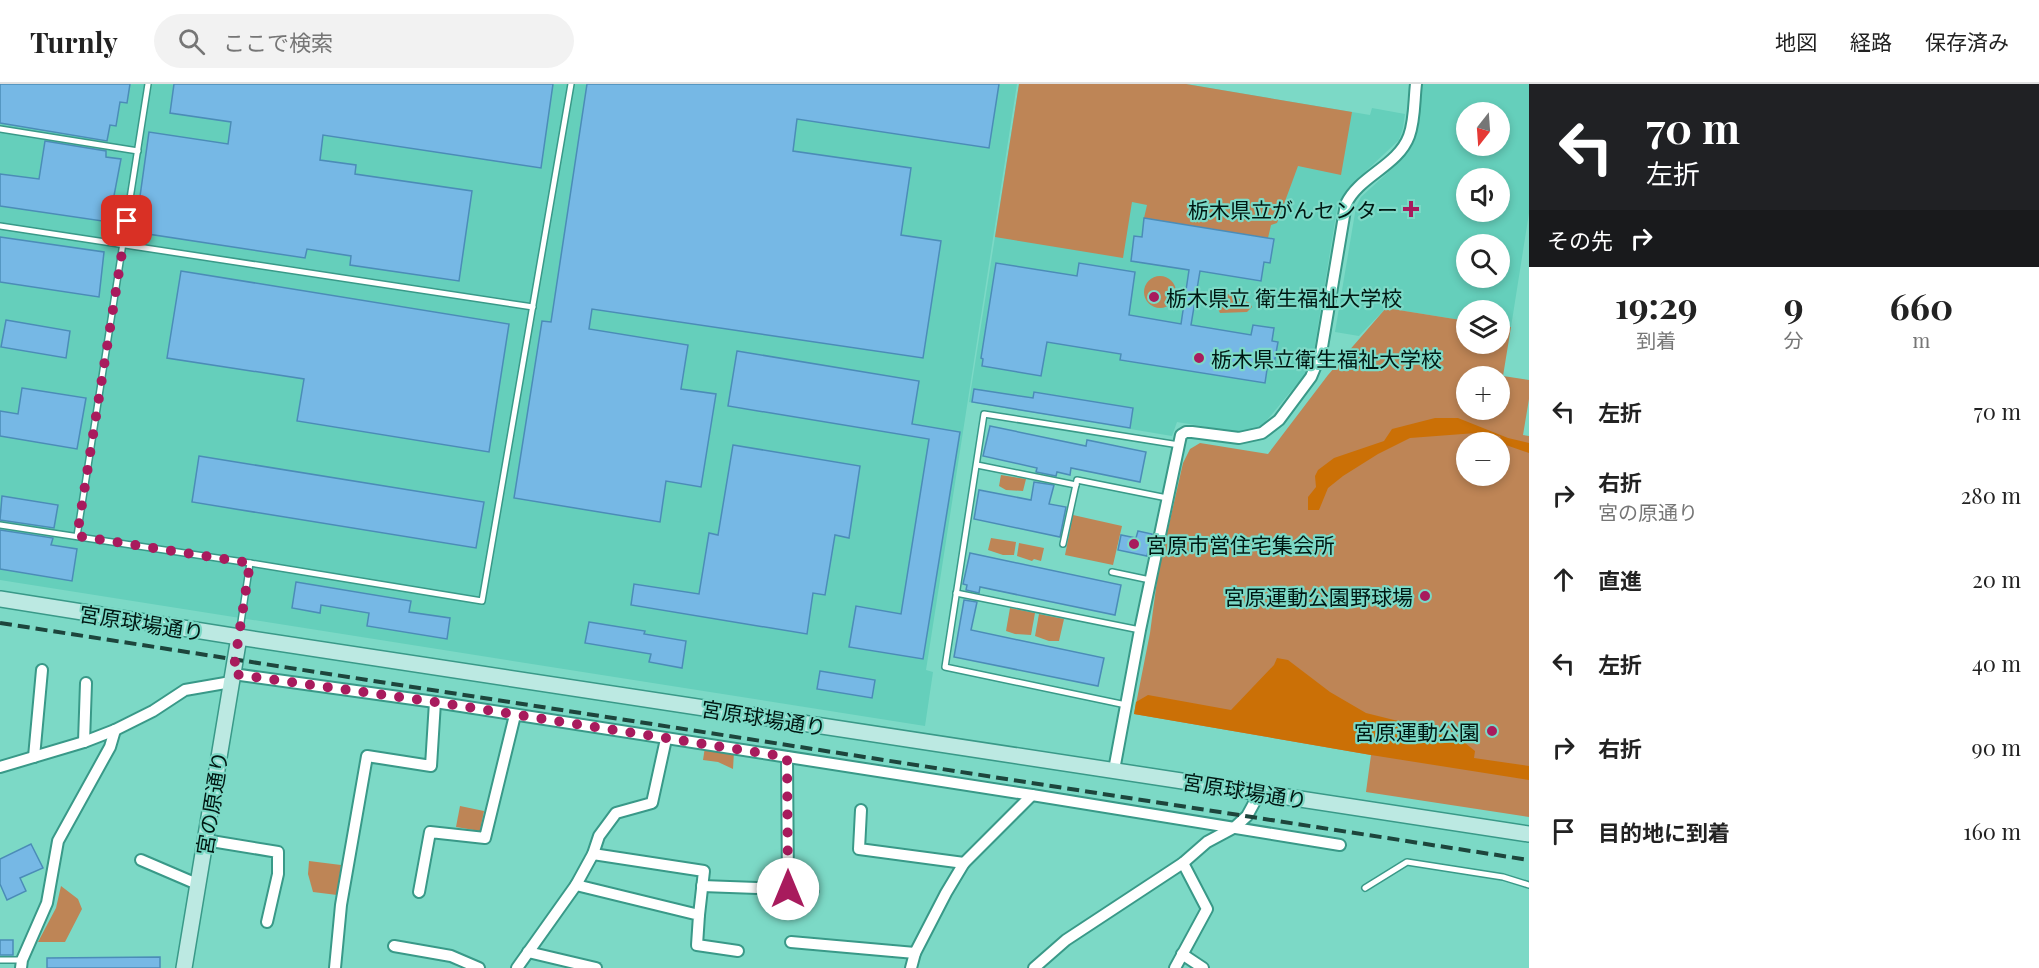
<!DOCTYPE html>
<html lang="ja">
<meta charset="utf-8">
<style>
body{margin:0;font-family:"Playfair Display","Noto Sans JP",serif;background:#f2f2f2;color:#222;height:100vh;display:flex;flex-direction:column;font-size:22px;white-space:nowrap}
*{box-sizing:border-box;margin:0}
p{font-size:20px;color:#767676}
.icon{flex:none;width:33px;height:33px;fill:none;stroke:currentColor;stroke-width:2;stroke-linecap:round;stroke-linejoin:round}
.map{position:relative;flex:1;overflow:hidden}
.sheet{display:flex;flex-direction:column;background:#fff;width:510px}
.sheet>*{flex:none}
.top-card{background:#202124;color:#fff;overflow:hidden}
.needle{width:39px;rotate:197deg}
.fabs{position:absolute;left:1456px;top:18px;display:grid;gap:12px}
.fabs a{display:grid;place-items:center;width:54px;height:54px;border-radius:50%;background:#fff;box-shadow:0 3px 9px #0003;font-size:30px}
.pin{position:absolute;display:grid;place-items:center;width:51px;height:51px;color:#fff;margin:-26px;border-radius:12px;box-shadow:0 3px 9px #0006}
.me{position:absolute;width:66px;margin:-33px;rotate:0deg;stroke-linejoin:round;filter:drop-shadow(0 0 4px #0008)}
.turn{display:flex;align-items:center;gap:21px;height:126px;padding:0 18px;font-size:27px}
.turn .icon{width:78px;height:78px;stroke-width:2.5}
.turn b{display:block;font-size:42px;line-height:51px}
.then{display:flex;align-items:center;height:57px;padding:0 18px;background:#0003;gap:12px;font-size:22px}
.eta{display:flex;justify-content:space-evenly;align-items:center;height:102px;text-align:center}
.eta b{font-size:36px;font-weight:700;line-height:42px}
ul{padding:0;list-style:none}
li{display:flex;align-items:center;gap:18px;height:84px;padding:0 18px}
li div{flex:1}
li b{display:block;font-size:22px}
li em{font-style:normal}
header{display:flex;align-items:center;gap:36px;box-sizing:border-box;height:84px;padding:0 30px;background:#fff;border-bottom:2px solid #e0e0e0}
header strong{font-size:28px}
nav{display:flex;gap:33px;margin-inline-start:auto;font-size:21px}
.search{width:420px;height:54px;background:#f2f2f2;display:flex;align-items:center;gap:15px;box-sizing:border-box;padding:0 21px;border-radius:33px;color:#767676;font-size:22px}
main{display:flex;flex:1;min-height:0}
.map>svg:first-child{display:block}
</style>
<header>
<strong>Turnly</strong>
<div class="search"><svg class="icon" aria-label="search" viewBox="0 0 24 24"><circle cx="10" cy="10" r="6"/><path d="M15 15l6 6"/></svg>ここで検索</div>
<nav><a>地図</a><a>経路</a><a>保存済み</a></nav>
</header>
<main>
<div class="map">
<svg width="1529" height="884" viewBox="0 0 1529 884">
<rect width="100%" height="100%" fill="#7cd9c6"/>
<g fill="#65cfbb" fill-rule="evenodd">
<polygon points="0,0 1017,0 926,586 933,588 925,642 0,496"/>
<polygon points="1019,0 1186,0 1370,31 1372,24 1405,30 1403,44 1399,56 1367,86 1338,119 1313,273 1307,288 1262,342 1257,345 1238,348 1177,338 1172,352 969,318"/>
<path d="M 1422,0 L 1529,0 L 1529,129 L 1511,243 L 1500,242 L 1500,226 L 1467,226 L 1467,237 L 1386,224 L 1359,252 L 1335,248 L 1356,123 L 1361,113 L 1395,82 L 1410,65 L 1419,32 ZM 1467,28 L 1500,28 L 1500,62 L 1467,62 ZM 1467,94 L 1500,94 L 1500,128 L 1467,128 ZM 1467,160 L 1500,160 L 1500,194 L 1467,194 Z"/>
</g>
<g fill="#be8556" fill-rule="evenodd">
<polygon points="1019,0 1186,0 1352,28 1341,91 1298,82 1277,139 1271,141 1268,154 1144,134 1147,121 1132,118 1123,174 995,153"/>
<circle cx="1160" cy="208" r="16"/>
<polygon points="1225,209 1250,219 1252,223 1247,228 1220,229 1215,219 1220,211"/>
<path d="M 1386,224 L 1467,237 L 1467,260 L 1500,260 L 1500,242 L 1511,243 L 1503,292 L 1529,296 L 1529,315 L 1523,351 L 1529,352 L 1529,733 L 1366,708 L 1371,671 L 1134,630 L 1150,549 L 1158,489 L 1183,379 L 1190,365 L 1200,359 L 1268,370 L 1328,291 ZM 1467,292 L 1500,292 L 1500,326 L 1467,326 ZM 1467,358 L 1500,358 L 1500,392 L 1467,392 Z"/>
<polygon points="1001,391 1026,395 1023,407 1006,406 999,402"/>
<polygon points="1073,431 1122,442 1113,481 1065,471"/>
<polygon points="991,454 1016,458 1014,471 1003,471 988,466"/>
<polygon points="1019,459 1044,464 1041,477 1034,475 1032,477 1017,472"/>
<polygon points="1010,524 1035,529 1031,551 1015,550 1006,547"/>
<polygon points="1039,530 1064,535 1059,557 1049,557 1035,552"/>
<polygon points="705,663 734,668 733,685 718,678 703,676"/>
<polygon points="460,722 484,727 480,747 456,743"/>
<polygon points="309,777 341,781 337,811 313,808 308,790"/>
<polygon points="61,802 78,815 82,825 65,858 38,858 56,824"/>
</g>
<g fill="#cb7006">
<polygon points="1435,334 1458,334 1508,354 1529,359 1529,369 1503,360 1500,352 1476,349 1410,354 1378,370 1343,392 1328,404 1319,426 1308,426 1308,413 1316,403 1315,392 1318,386 1334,374 1384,357 1392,345"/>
<polygon points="1277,574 1288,576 1330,608 1366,629 1414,641 1465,659 1475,667 1474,674 1529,682 1529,696 1371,671 1134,630 1136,618 1148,611 1231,626 1274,581"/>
</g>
<g fill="#76b8e5" stroke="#4b8cb7" stroke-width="1.5">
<polygon points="0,0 130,0 127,19 120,18 116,42 110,41 107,57 0,39"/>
<polygon points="174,0 553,0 541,84 323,51 320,76 356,81 355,90 472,107 459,197 350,181 351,172 307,165 305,174 135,148 149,48 228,60 231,38 170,29"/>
<polygon points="587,0 999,0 989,64 797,35 793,67 911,84 901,151 941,157 923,274 592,225 589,245 688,261 681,305 716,310 701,403 666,397 660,438 514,414 542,237 551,238"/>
<polygon points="45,57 106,67 106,73 121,75 109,138 0,122 0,90 39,95"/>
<polygon points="1144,134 1274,155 1270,179 1264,178 1261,197 1200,187 1191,241 1251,251 1253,241 1274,244 1272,257 1278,258 1274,280 1268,279 1265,299 1120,276 1121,270 1047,258 1041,292 982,282 983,275 981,274 996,179 1077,192 1079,179 1135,188 1129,231 1181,240 1189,186 1131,177 1134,152 1142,153"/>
<polygon points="0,153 104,168 99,213 0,198"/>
<polygon points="181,187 509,240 489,368 297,337 304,295 167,274"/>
<polygon points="6,236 70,247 66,274 1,263"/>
<polygon points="737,267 919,297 912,340 960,348 923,575 849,563 856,522 901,530 929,355 728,322"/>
<polygon points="22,304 86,314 77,365 0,352 0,327 18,330"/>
<polygon points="974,305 1033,314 1034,308 1133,324 1130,344 972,318"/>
<polygon points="990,342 1086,362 1087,356 1146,368 1140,398 1071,384 1070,391 1057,388 1056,392 1036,388 1037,384 983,372"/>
<polygon points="733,361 860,382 849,454 835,451 825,511 813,509 807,550 631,521 634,500 699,510 709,449 718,451"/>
<polygon points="199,372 484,418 476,464 192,418"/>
<polygon points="1034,398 1054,401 1049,420 1066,423 1060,453 974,435 979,406 1031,416"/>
<polygon points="2,412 58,421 54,444 0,436"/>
<polygon points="0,446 53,454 51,461 77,465 72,497 0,485"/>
<polygon points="1138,447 1152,450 1147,472 1118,466 1121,451 1136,454"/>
<polygon points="970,469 1121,501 1115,531 980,503 979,509 966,506 967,501 963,500"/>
<polygon points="296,498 411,517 409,528 450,534 447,555 367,542 369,529 321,521 320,529 292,524"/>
<polygon points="964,516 977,518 971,546 1104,574 1098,602 954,573"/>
<polygon points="589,538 645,547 644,550 686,557 682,584 649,578 651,570 585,559"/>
<polygon points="820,587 875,596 872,614 817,605"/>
<polygon points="31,760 43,784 20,794 26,807 7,816 0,800 0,775"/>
<rect x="0" y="856" width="13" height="15"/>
<polygon points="160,873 160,884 47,884 47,874"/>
</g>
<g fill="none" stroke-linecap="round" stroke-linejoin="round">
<g stroke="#399988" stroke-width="8">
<g id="lane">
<polyline points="0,45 138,67"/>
<polyline points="0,142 533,223"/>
<polyline points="977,381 1076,401"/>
<polyline points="0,441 250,479 482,517 571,0"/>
<polyline points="77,452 148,0"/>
<polyline points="1063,460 1077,396 1167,414"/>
<polyline points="1112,488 1150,496"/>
<polyline points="956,509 1140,546"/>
<polyline points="239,551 250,479"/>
<polyline points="1126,621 945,583 984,330 1179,361"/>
<polyline points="1365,804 1407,778 1503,793 1529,801"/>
<polyline points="0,876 22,876"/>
</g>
</g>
<g stroke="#399988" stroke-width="14">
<g id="street">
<polyline points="233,590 435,618 1032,711 1340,761"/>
<polyline points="84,658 86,599"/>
<polyline points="34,673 42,586"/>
<polyline points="787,673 788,805"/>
<polyline points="0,683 84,658 115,646 153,627 185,606 231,598"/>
<path d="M 1114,686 L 1140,546 L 1181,351 L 1186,348 L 1192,348 L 1239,354 L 1262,349 L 1279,336 L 1311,293 L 1321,269 L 1346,120 C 1359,92 1398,82 1409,52 C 1415,36 1414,16 1416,0"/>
<polyline points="861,726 859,765 964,779"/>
<polyline points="205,756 278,768 278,790 267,838"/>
<polyline points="593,770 704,787 699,831"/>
<polyline points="141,776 197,800"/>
<polyline points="576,801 699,831 697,861 738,867"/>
<polyline points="702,802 813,806"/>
<polyline points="419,808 430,748 485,754 515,631"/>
<polyline points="791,858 915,869"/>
<polyline points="394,862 451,872 479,884"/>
<polyline points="528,868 596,884"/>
<polyline points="1182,870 1203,884"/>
<polyline points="21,884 22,876 47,819 58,757 110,663 115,646"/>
<polyline points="335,884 341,821 367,672 431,682 435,618"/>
<polyline points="517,884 576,801 593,770 599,752 616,729 652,719 666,655"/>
<polyline points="911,884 915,869 946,809 964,779 1032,711"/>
<polyline points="1034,884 1066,856 1183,779 1207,758 1235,743 1247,732 1260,708"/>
<polyline points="1175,884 1207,825 1183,779"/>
</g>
</g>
<g stroke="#399988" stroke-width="18">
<g id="secondary">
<polyline points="0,515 239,553 1529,750"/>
<polyline points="184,884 239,553"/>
</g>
</g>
<use href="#lane" stroke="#fff" stroke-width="5"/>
<use href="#street" stroke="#fff" stroke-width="10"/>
<use href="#secondary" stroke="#bce9e2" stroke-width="15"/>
<polyline stroke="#1d453c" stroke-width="4" stroke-dasharray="12 6" stroke-linecap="butt" points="0,539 1529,776"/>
</g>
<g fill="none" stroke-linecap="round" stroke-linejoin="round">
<polyline stroke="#a81b5d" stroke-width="10" stroke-dasharray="0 18" points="127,137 77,452 250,479 233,590 435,618 787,673 788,805"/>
</g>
<g fill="#a81b5d" stroke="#7cd9c6" stroke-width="2">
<path d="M1408 116h6v6h6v6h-6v6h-6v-6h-6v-6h6z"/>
<circle cx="1154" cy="213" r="6"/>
<circle cx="1199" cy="274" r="6"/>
<circle cx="1134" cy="460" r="6"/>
<circle cx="1425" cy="512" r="6"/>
<circle cx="1492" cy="647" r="6"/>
</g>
<g text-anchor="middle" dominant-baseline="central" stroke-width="4.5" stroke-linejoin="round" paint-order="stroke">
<g font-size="21" fill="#001813" stroke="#7cd9c6" text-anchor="end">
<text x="1398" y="125">栃木県立がんセンター</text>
<text x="1166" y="213" text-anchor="start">栃木県立 衛生福祉大学校</text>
<text x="1211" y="274" text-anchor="start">栃木県立衛生福祉大学校</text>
<text x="1146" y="460" text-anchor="start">宮原市営住宅集会所</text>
<text x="1413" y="512">宮原運動公園野球場</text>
<text x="1480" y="647">宮原運動公園</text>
</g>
<g font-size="21" fill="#001813" stroke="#7cd9c6">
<text transform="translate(142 538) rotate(9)">宮原球場通り</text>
<text transform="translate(764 633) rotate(9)">宮原球場通り</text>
<text transform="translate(1245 706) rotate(9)">宮原球場通り</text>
<text transform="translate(211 719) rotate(-81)">宮の原通り</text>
</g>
</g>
</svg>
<div class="fabs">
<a><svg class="needle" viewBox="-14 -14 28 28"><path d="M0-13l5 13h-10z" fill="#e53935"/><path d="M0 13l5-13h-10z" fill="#767676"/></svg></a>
<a><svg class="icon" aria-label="sound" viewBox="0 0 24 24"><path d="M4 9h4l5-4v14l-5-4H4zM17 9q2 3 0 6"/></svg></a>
<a><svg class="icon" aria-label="search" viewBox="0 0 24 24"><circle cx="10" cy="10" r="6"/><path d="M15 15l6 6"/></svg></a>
<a><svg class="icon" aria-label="layers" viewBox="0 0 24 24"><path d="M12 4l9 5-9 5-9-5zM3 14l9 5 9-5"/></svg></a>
<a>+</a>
<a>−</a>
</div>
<div class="pin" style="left:127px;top:137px;background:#d93025"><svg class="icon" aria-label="arrive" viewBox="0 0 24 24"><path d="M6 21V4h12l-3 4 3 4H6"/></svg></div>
<svg class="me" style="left:788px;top:805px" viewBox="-20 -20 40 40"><circle r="19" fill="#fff"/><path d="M0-13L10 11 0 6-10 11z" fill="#a81b5d"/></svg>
</div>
<section class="sheet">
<div class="top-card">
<div class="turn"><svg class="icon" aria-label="left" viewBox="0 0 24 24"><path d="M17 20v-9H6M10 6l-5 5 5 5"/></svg><div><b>70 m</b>左折</div></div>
<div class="then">その先<svg class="icon" aria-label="right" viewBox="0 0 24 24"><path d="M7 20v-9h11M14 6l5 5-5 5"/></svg></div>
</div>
<div class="eta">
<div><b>19:29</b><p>到着</p></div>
<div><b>9</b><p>分</p></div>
<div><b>660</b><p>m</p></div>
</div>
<ul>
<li><svg class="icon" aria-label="left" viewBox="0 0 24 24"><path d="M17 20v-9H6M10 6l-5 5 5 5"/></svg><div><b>左折</b></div><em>70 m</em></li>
<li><svg class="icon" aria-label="right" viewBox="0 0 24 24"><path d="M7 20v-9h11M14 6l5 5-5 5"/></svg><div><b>右折</b><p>宮の原通り</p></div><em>280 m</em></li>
<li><svg class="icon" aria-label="ahead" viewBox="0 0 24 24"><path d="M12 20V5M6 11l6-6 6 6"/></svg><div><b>直進</b></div><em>20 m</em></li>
<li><svg class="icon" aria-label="left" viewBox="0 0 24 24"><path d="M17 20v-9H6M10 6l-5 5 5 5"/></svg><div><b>左折</b></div><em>40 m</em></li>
<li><svg class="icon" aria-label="right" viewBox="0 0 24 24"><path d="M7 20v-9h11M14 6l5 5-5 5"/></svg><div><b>右折</b></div><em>90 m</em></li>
<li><svg class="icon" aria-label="arrive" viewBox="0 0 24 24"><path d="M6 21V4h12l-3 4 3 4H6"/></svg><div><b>目的地に到着</b></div><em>160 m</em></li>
</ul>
</section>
</main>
